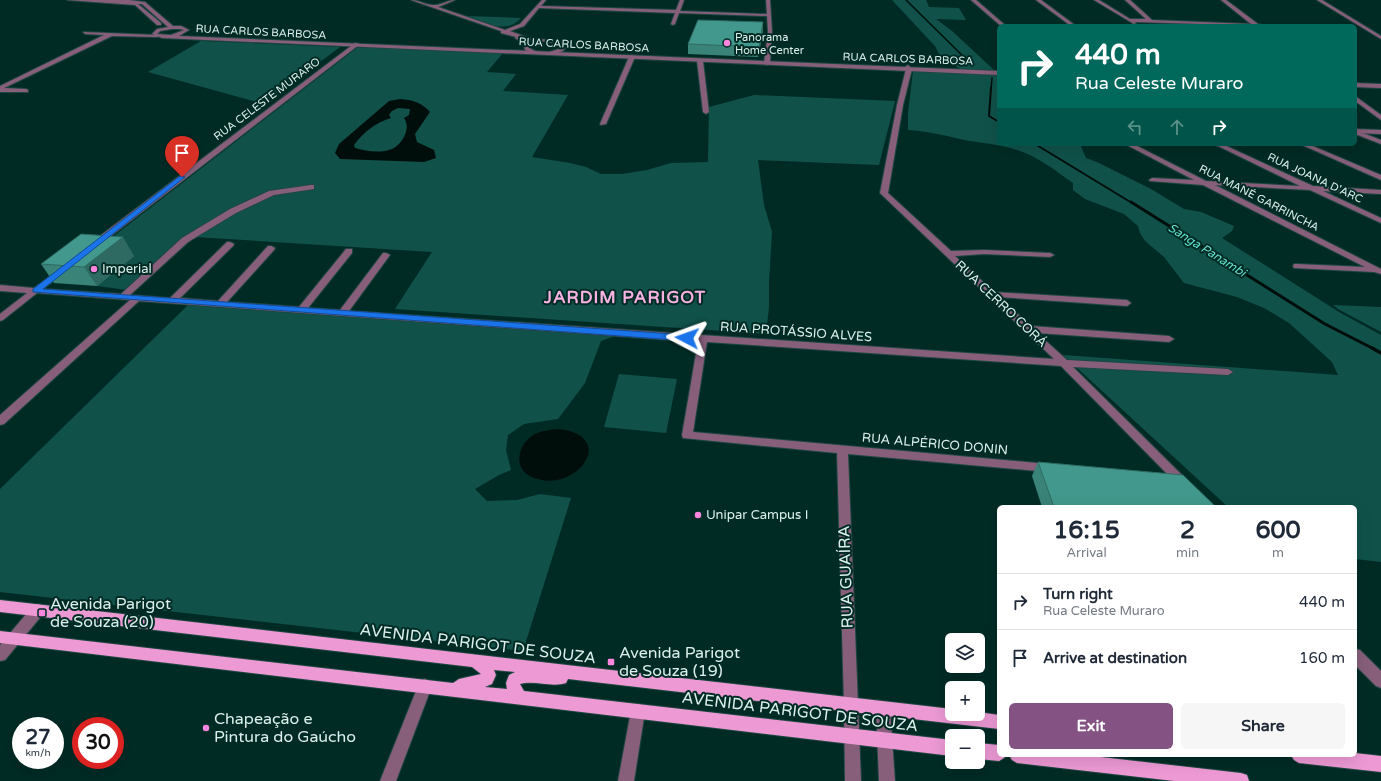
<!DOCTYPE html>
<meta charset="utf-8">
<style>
body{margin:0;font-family:"Varela Round",sans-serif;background:#f6f6f7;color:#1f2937;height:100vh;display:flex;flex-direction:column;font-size:15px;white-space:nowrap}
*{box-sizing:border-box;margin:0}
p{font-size:13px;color:#747a83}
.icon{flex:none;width:22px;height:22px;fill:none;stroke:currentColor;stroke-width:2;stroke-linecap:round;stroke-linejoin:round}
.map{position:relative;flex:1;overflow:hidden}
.side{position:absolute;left:997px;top:505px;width:360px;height:252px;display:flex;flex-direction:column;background:#fff;border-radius:6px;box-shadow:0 4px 16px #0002}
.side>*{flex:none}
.guide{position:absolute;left:997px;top:24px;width:360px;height:122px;border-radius:6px;box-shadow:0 4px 16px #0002;background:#00695c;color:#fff;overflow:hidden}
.buttons{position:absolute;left:945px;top:633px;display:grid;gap:8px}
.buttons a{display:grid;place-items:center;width:40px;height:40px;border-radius:6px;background:#fff;box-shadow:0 4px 16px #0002;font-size:20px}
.speed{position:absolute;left:12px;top:717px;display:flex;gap:8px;font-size:20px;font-weight:700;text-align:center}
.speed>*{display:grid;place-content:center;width:52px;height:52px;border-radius:50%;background:#fff;box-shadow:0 4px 16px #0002;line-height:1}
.speed small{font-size:10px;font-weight:400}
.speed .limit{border:6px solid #d22;background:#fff;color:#111}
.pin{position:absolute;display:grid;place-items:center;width:34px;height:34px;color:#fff;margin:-41px -17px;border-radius:50% 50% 50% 0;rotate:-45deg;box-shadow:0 0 4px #0007}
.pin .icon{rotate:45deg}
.me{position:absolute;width:44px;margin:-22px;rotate:274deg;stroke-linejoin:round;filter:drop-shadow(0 0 3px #0008)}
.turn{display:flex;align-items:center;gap:14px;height:84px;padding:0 12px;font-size:18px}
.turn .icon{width:52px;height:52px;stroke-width:2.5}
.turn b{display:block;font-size:28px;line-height:34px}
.lanes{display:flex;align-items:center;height:38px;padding:0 12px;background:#0003;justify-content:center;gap:20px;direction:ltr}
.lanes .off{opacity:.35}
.eta{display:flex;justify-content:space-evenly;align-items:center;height:68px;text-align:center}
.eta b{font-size:24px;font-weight:700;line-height:28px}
.cta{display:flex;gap:8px;margin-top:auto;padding:8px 12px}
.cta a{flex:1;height:46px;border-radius:6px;background:#845283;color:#fff;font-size:16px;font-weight:700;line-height:46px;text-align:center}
.cta a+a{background:#f6f6f7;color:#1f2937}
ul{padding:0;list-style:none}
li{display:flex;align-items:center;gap:12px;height:56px;padding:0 12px;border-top:1px solid #e0e1e3}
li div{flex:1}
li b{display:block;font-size:15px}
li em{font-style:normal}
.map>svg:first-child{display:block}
</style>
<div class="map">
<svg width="1381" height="781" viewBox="0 0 1381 781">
<rect width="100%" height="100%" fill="#002b25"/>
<g fill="#10524a">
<polygon points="892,0 926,0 929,7 959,8 966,20 936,19 952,31 994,70 960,69 940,56 935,46"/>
<path d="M 467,16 L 521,18 C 507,35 484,22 467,16 Z"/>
<polygon points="201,41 340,47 264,104 148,72"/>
<polygon points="358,47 503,53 487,72 516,74 503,91 568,95 532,157 570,163 586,167 601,174 622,174 647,170 671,163 708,162 709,107 754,95 895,101 879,165 758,160 764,205 772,232 769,282 769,307 766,334 395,309 432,252 195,237 135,291 97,286 133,256 92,253"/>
<path d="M 913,71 L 999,74 L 999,144 L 1080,144 L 1086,158 L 1097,162 L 1151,189 L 1184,209 L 1201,212 L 1234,226 L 1232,231 L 1222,238 L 1339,312 L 1381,335 L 1381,562 L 1355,559 L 1355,507 L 1228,507 L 1063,355 L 1338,375 L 1332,362 L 1289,323 L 1264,308 L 1237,297 L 1184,283 L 1164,257 L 1145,241 L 1140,233 L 1138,226 L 1124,214 L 1085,199 L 1073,190 L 1073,183 C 1056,171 1037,156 1017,150 C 999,144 979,143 960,139 C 943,135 926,131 908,130 L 908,113 Z"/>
<polygon points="188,305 615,336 601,341 585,383 558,419 524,424 508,435 506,450 511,470 499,475 475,489 487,501 517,500 540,494 571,498 523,651 0,592 0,489"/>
<polygon points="1333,305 1381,307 1381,332 1338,309"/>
<polygon points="619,374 677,379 666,433 604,427"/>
</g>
<g fill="#000e0b" fill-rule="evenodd">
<path d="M 400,99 C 413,100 421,102 430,112 L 415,134 L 417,142 L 434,150 L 436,158 L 424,162 L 340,159 L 335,153 L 339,144 L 389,101 ZM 398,108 L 410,109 L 409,115 L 404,118 C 412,129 401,147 389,150 C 378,153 365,151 355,148 L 354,145 C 364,132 375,123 391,118 L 389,115 L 392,111 Z"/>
<path d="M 557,429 C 619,434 578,494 534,478 C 512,470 517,446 533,435 C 540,431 548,430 557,429 Z"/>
</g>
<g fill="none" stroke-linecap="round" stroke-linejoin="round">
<g stroke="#000e0b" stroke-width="1.5">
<polyline points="906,0 971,64"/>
<polyline points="991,89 992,78"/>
</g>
<g stroke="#000e0b" stroke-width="2">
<polyline points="991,88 989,116 999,122"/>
<polyline points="1035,144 1132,203"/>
</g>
<polyline stroke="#000e0b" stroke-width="3" points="1131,202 1325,324 1374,349"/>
<polyline stroke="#000e0b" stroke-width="3.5" points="1372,348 1381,353"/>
<g stroke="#1f4741" stroke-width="2">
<g id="minor">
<path d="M 411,0 C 419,0 425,5 433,5 C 440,6 448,0 455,0 L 438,7 L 505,30 L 520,24 L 542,0 L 546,0 L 541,6 L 676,10 L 680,0 L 684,0 L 680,11 L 767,14 L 766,0 L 770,0 L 772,32 L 770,63 L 767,65 L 764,63 L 768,32 L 767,16 L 679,13 L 675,24 L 673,25 L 671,24 L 675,13 L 539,8 L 524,26 L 510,31 L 529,38 L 560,41 L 567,46 L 563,51 L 551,55 L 549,54 L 549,52 L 559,49 L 561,46 L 557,43 L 522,39 L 527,41 L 529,48 L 537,52 L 534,54 L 525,50 L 523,43 L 515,38 L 516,37 L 501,33 L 501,31 Z"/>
<polygon points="971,0 976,0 1006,26 1001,26"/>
<polygon points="1036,0 1041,0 1076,26 1071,26"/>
<polygon points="1094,0 1099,0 1130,19 1146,19 1125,0 1130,0 1152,20 1251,24 1221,0 1226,0 1258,24 1266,26 1135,22 1136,23 1134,24"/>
<polygon points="1317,0 1322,0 1381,36 1381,39"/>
<polygon points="83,32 157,35 159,36 157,37 112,36 4,88 26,89 28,90 28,92 0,92 0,86 104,35 85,34"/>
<polygon points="355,43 360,44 98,246 92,246 92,242"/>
<polygon points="632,55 635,57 606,124 601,125 600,124 629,57"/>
<polygon points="700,59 703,61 709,112 706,114 703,112 697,61"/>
<polygon points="908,65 912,69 903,105 888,193 951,251 984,250 1050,253 1054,255 1050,257 984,254 955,256 994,292 1127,300 1131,303 1127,306 999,297 1031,326 1169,336 1174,339 1169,342 1037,333 1067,360 1228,369 1233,372 1228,375 1073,367 1187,480 1189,483 1187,486 1183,487 1179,486 1061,366 707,342 693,432 1048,464 1052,465 1054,468 1052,471 1048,472 848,454 858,705 856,710 851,712 846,710 844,705 837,453 683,438 682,435 698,342 139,301 4,424 0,425 0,415 130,300 37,293 3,320 0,321 0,314 27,293 0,291 0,285 34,288 62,268 65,268 66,270 65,272 43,289 121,294 182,238 230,209 269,191 311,185 314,185 314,189 274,195 236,213 188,242 130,295 170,298 227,242 230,242 234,244 233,246 180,298 218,301 268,246 271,246 275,248 274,250 227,302 299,307 346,249 352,249 352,253 308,308 340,310 383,253 386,253 390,255 349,311 1054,359 880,193 897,105 906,69 905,67"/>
<polygon points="1355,96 1381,115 1381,120 1355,101"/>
<polygon points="1355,129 1381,130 1381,134 1355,133"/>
<polygon points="1125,144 1133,144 1206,181 1300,186 1214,144 1222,144 1313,186 1381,190 1381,194 1323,191 1381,218 1381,223 1310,190 1215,185 1381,269 1381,274 1374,272 1294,268 1293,266 1294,264 1297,264 1365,267 1203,185 1150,181 1149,180 1152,178 1194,180"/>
<polygon points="1300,144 1308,144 1381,175 1381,180"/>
<polygon points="38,604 43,606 45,610 43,614 5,660 0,661 0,645 33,606"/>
<polygon points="1355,649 1360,650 1381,671 1381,688 1376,686 1355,665"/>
<polygon points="425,679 430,681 432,686 396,781 380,781 420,681"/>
<polygon points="638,704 643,706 645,711 634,781 618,781 631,711 633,706"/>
</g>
</g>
<g stroke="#1f4741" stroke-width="2">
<g id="tertiary">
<path d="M 67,0 L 129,0 L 145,2 L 173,26 L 181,26 L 189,30 L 179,36 L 999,71 L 999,75 L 162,38 L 152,34 L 157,29 L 168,27 L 142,4 L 138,4 L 161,23 L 161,25 L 157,25 L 135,5 ZM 172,29 L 180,29 L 184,30 L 171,35 L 157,34 L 160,31 Z"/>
<polygon points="1355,83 1381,84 1381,88 1355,87"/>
<polygon points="1355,130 1381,140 1381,144 1355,134"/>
<polygon points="851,698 856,700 858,705 861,781 845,781 844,705 846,700"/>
<polygon points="883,702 888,704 890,709 895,781 879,781 876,709 878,704"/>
</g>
</g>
<g stroke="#1f4741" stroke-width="2">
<g id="primary">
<path d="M 0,600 L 952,709 L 952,714 L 978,714 L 978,712 L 999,715 L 999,729 L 568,679 L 566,683 C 552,688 535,680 520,684 L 524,691 L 952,740 L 952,756 L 0,643 L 0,631 L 453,683 L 459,679 L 481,674 L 472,667 L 0,612 ZM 494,670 L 515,672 L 509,675 L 506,683 L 507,689 L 485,687 L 492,684 L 496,675 Z"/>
<polygon points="978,743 999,745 999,755 1006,755 1004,758 999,761 978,759"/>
<polygon points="1355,753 1381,756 1381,772 1299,763 1294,760 1291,755 1355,755"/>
<polygon points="1009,755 1083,755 1241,773 1247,775 1249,781 1174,781 1017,763 1012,760"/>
</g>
</g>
<use href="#minor" fill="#875f7b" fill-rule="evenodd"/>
<use href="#tertiary" fill="#875f7b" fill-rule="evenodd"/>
<use href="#primary" fill="#ec99d4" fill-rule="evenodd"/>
</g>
<g fill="#398378">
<polygon points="763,22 763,32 758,57 688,54 688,44"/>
<polygon points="134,256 97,286 54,283 41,264"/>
<polygon points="1038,462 1216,507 1042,507 1032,476"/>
</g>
<g fill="#2e6a62">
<polygon points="763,22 763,32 758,57 759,47"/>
<polygon points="123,237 134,256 97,286 84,267"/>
</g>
<g fill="#42988c" stroke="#2e6a62">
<polygon points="698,20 763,22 759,47 688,44"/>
<polygon points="81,234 123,237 84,267 41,264"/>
<polygon points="1038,462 1183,475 1216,507 1054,507"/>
</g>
<polygon fill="#1a73e8" stroke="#114b97" points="180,176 185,177 43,289 687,335 691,338 687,341 33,292 33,289"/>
<g fill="#ff85df" stroke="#002b25" stroke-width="1.5">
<circle cx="727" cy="43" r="4"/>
<circle cx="94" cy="269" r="4"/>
<circle cx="698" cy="515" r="4"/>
<rect x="38" y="609" width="8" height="8" rx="2"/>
<rect x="607" y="658" width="8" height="8" rx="2"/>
<circle cx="206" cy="728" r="4"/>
</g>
<g text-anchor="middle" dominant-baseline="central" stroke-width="4" stroke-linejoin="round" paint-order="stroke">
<g font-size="11" fill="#dbf0ec" stroke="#002b25">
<text transform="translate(261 32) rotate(3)">RUA CARLOS BARBOSA</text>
<text transform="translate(584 45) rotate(3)">RUA CARLOS BARBOSA</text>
<text transform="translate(908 59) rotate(2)">RUA CARLOS BARBOSA</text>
<text transform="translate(267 99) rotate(-37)">RUA CELESTE MURARO</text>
<text transform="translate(1315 178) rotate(25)">RUA JOANA D'ARC</text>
<text transform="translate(1259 198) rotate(27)">RUA MANÉ GARRINCHA</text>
</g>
<g font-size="11" fill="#dbf0ec" stroke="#002b25" text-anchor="start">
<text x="735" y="37">Panorama<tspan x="735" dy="13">Home Center</tspan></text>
</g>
<g font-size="12" font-style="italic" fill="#63e1cf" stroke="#002b25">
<text transform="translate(1207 250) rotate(32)">Sanga Panambi</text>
</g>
<g font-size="13" fill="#dbf0ec" stroke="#002b25" text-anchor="start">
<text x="102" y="269">Imperial</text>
<text x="706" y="515">Unipar Campus I</text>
</g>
<g font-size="13" fill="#dbf0ec" stroke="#002b25">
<text transform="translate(1001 304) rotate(43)">RUA CERRO CORÁ</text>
<text transform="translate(796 332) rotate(4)">RUA PROTÁSSIO ALVES</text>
<text transform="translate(935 444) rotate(5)">RUA ALPÉRICO DONIN</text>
</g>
<g font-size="16" fill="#dbf0ec" stroke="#002b25">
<text transform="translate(846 577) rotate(-92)">RUA GUAÍRA</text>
<text transform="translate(478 644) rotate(7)">AVENIDA PARIGOT DE SOUZA</text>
<text transform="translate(800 712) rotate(7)">AVENIDA PARIGOT DE SOUZA</text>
</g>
<g font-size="16" fill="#dbf0ec" stroke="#002b25" text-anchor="start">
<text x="50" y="604">Avenida Parigot<tspan x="50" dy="18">de Souza (20)</tspan></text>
<text x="619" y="653">Avenida Parigot<tspan x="619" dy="18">de Souza (19)</tspan></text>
<text x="214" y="719">Chapeação e<tspan x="214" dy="18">Pintura do Gaúcho</tspan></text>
</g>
<g font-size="17" font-weight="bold" letter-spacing="1" fill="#f7b2e2" stroke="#002b25">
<text x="625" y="297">JARDIM PARIGOT</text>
</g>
</g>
</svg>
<div class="buttons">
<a><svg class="icon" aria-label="layers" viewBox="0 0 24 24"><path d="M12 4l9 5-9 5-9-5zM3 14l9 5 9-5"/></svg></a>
<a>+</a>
<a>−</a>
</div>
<div class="speed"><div>27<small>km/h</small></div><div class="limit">30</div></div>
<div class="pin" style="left:182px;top:177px;background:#d93025"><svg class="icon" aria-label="arrive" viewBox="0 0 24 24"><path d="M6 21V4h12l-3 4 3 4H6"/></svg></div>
<svg class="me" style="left:687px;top:338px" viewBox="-20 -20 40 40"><path d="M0-17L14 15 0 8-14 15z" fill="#1a73e8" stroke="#fff" stroke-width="4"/></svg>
<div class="guide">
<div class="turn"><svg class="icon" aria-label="right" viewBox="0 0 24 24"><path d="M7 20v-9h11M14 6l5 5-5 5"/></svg><div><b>440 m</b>Rua Celeste Muraro</div></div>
<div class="lanes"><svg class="icon off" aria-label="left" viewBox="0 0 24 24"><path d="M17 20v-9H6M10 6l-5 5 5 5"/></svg><svg class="icon off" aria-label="ahead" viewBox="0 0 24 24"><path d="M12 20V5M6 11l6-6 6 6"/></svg><svg class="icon" aria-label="right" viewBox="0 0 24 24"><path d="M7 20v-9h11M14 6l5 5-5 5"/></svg></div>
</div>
<section class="side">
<div class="eta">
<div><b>16:15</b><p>Arrival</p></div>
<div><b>2</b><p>min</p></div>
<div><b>600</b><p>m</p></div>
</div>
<ul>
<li><svg class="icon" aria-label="right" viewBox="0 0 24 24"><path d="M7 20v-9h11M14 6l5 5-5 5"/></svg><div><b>Turn right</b><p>Rua Celeste Muraro</p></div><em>440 m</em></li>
<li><svg class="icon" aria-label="arrive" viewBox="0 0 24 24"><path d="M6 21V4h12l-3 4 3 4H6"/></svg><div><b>Arrive at destination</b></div><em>160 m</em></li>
</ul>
<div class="cta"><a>Exit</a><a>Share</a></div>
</section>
</div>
